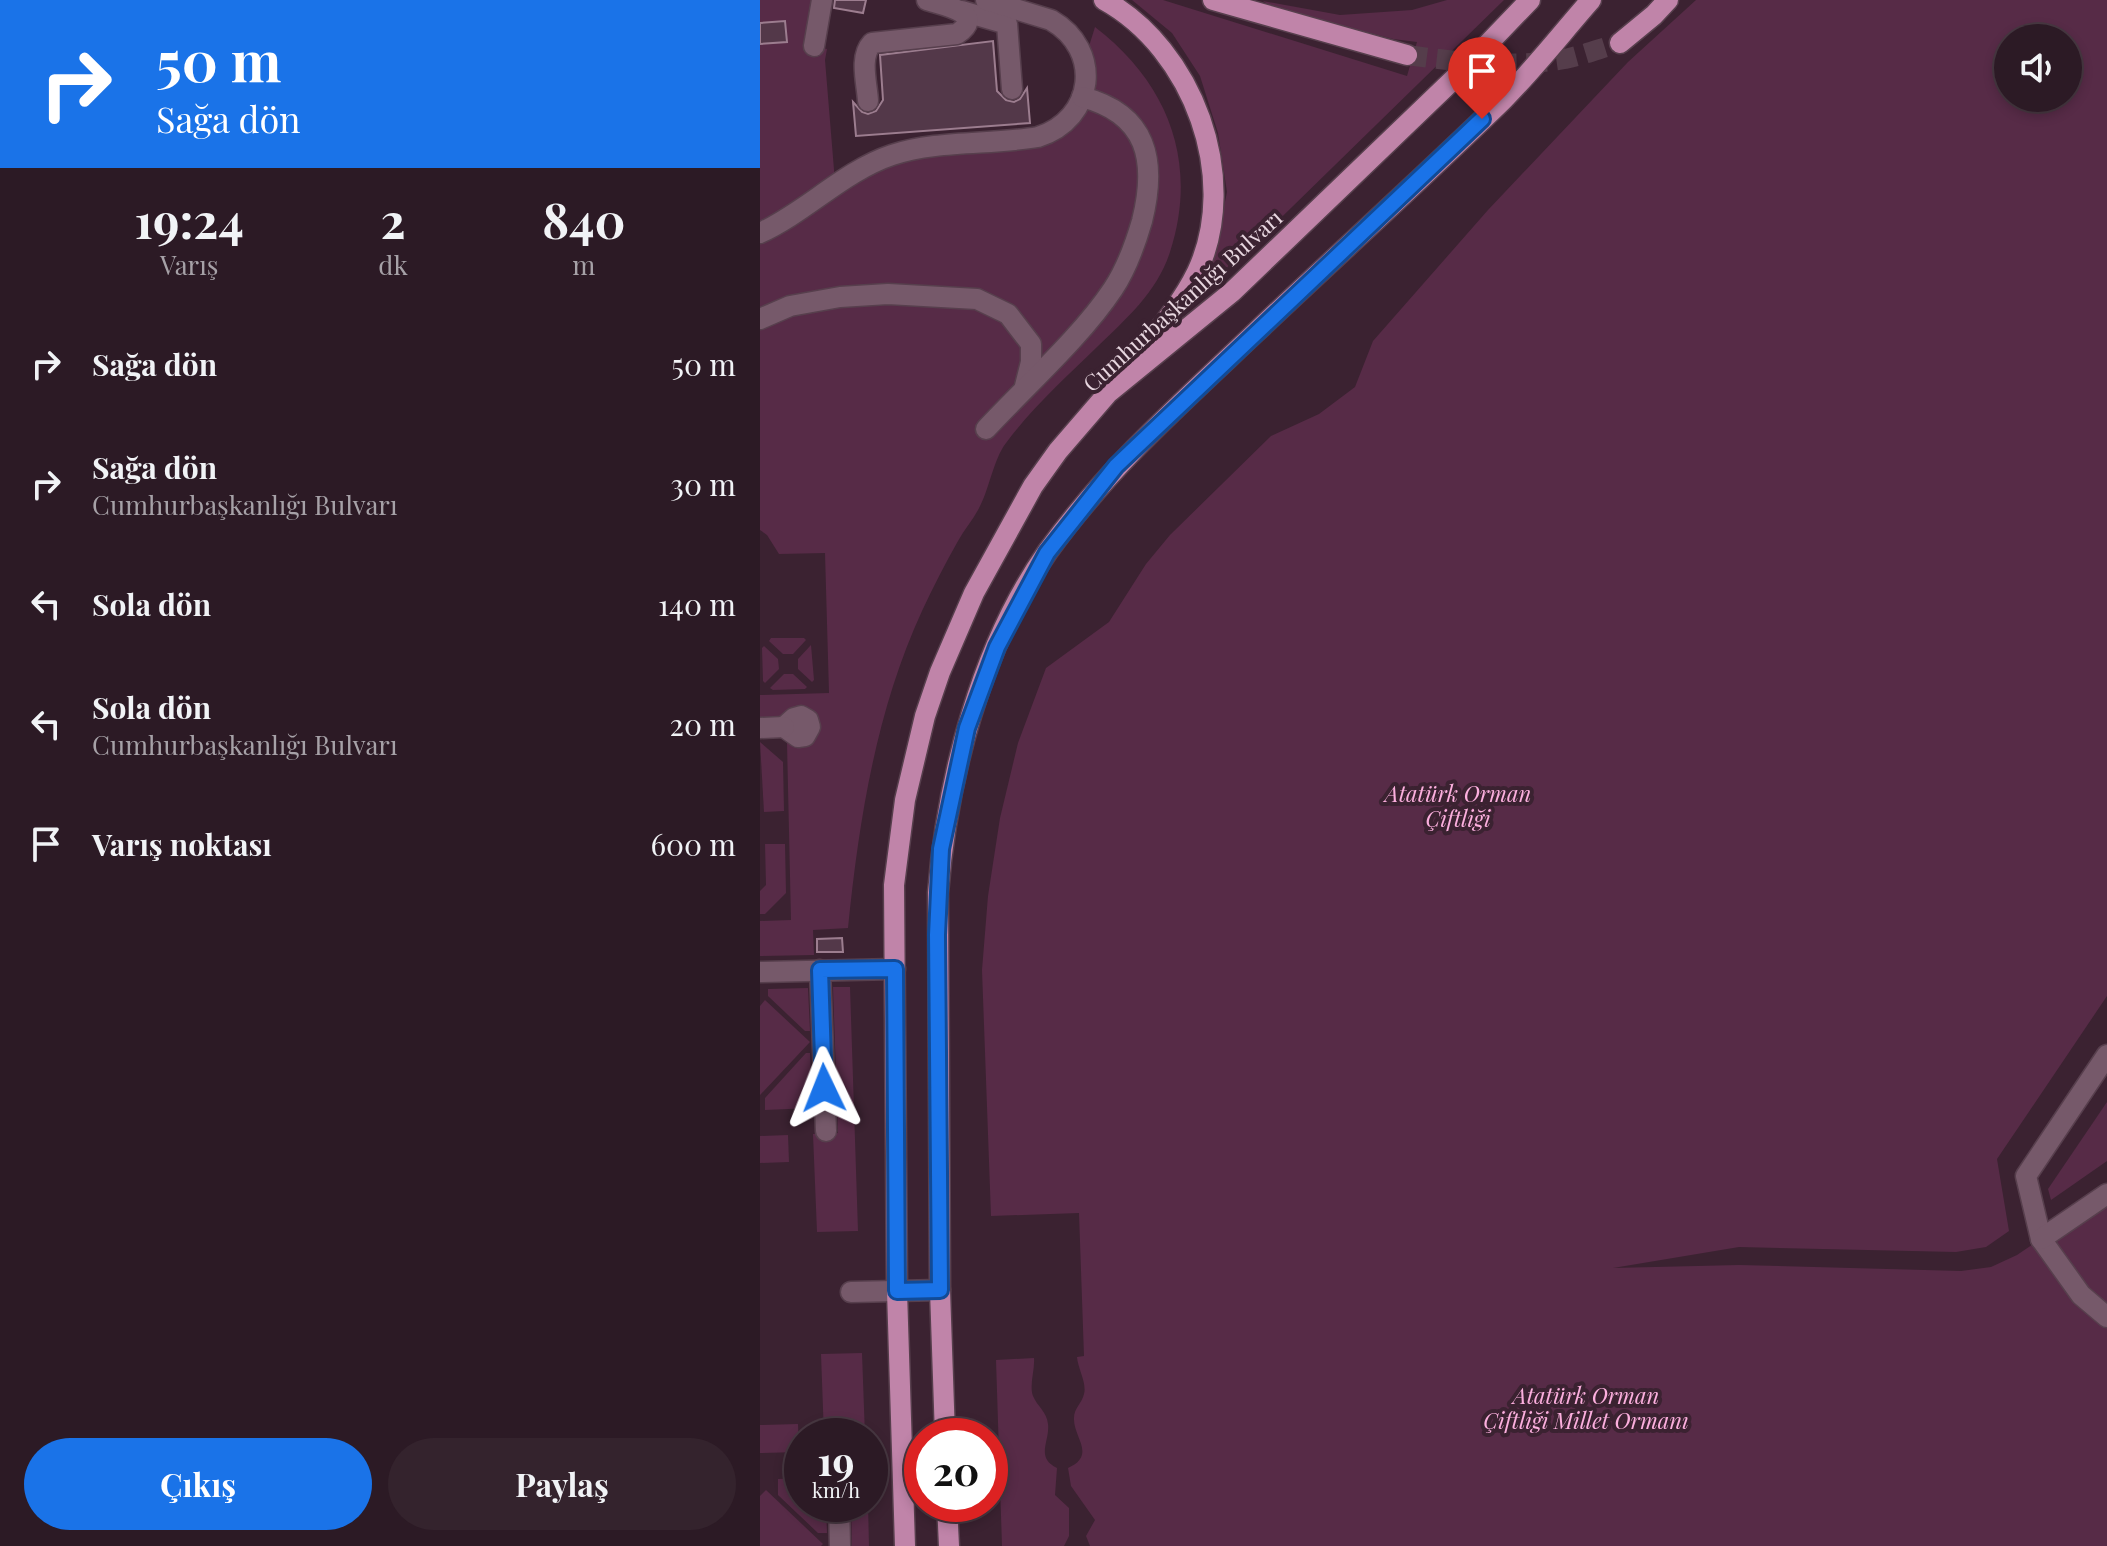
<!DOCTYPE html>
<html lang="tr">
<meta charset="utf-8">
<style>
body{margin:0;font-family:"Playfair Display",serif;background:#34232d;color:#f1f3f6;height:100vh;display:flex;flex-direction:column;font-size:30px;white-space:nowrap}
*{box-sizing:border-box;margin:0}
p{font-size:26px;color:#a6a1a7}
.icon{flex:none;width:44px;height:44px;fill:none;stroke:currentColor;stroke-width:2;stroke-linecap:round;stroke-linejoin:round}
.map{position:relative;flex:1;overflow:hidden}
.sheet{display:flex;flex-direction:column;background:#2c1a25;width:760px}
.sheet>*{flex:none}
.top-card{background:#1a73e8;color:#fff;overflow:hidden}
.controls{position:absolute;left:1234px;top:24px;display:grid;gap:16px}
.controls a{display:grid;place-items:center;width:88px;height:88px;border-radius:50%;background:#2c1a25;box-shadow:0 4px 12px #0003,0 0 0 2px #483842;font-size:40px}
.speed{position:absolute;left:24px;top:1418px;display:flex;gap:16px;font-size:40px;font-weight:700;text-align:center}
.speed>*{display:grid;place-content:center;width:104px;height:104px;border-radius:50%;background:#2c1a25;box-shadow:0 4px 12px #0003,0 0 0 2px #483842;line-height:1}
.speed small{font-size:20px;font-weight:400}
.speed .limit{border:12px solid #d22;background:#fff;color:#111}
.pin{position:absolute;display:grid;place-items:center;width:68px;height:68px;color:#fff;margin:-82px -34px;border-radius:50% 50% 50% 0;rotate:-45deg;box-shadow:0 0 8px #0007}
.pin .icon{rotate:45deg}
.me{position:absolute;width:88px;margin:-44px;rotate:358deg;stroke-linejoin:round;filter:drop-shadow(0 0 6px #0008)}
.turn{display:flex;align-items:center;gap:28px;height:168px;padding:0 24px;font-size:36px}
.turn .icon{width:104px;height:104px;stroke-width:2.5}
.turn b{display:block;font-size:56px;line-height:68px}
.eta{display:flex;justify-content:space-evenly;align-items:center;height:136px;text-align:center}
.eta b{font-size:48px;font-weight:700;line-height:56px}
.button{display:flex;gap:16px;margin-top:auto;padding:16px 24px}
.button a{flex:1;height:92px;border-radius:48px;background:#1a73e8;color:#fff;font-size:32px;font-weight:700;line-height:92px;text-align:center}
.button a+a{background:#34232d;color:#f1f3f6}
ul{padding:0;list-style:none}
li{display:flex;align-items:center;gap:24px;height:120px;padding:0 24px}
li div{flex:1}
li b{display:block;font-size:30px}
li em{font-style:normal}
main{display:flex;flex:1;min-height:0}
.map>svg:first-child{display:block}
</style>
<main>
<section class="sheet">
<div class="top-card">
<div class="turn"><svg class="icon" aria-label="right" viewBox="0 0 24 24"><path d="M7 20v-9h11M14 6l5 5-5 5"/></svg><div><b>50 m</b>Sağa dön</div></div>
</div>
<div class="eta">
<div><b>19:24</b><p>Varış</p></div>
<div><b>2</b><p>dk</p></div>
<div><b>840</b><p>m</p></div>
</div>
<ul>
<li><svg class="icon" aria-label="right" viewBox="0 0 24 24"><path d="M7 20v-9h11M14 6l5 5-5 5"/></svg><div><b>Sağa dön</b></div><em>50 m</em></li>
<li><svg class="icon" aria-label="right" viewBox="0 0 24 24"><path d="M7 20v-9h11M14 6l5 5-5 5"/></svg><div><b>Sağa dön</b><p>Cumhurbaşkanlığı Bulvarı</p></div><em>30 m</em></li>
<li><svg class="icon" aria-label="left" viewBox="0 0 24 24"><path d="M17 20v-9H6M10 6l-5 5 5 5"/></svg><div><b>Sola dön</b></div><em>140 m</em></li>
<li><svg class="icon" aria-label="left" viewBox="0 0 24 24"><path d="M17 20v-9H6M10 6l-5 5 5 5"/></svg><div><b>Sola dön</b><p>Cumhurbaşkanlığı Bulvarı</p></div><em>20 m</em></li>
<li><svg class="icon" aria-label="arrive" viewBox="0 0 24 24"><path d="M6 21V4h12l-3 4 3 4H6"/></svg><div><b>Varış noktası</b></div><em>600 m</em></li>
</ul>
<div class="button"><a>Çıkış</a><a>Paylaş</a></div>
</section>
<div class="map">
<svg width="1347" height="1546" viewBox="0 0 1347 1546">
<rect width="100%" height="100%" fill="#3b2231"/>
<g fill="#572b47" fill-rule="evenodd">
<path d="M 0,0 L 62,0 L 54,46 L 67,49 L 65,60 L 76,194 L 115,170 L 136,161 L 301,136 L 335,27 C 408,83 439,162 410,252 C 397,292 367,318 337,347 C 306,377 272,408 246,443 C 233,460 229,491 218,510 C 212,521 204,530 198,541 C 185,564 173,587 162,611 C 116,711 99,820 88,928 L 53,930 L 54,955 L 0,956 L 0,921 L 31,920 L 27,743 L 43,742 L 25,719 L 0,720 L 0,695 L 69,693 L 65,553 L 19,554 L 7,535 L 0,530 Z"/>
<polygon points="372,0 403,0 647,76 657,42 633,39 512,7 503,1 580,15 652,10 687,0 744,0 441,296 458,236 467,192 458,133 440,76 412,33"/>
<path d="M 936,0 L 1347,0 L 1347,996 L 1237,1159 L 1249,1231 L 1226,1247 L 1196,1252 L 979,1247 L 853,1268 L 979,1265 L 1201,1271 L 1231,1267 L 1257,1255 L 1347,1194 L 1347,1546 L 330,1546 L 326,1536 L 335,1520 L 311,1486 L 308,1468 C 337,1455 313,1437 314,1418 C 314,1408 322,1403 324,1394 C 327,1383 318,1369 317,1357 L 324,1356 L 319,1213 L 231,1216 L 222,970 L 228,896 L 240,818 L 258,743 L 286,668 L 349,622 L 386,564 L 410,535 L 511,436 L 559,414 L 595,387 L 613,341 L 728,210 L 868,62 ZM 1248,38 L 1308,38 L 1308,98 L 1248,98 Z"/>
<polygon points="11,638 44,638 46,640 33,654 23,654 9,641"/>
<polygon points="51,645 54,680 52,682 38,669 38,659"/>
<polygon points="4,646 18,659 19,669 5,683 3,681 2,648"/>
<polygon points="24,674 33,674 47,687 45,689 13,690 10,688"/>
<polygon points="0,742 23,762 24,811 4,812"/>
<polygon points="5,844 25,844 26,893 5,914 0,914 0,891 6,885"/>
<polygon points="73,987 90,987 98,1231 57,1232 53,1134 78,1133"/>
<polygon points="48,988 50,1031 45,1031 8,996 8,989"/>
<polygon points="5,1000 50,1042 0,1095 0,1006"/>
<polygon points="46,1053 50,1053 52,1108 5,1110 5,1098"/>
<polygon points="1347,1102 1347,1161 1291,1200 1288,1189"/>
<polygon points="28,1135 29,1162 0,1163 0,1136"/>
<polygon points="102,1353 105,1436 64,1436 61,1354"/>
<path d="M 274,1358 C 275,1370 269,1385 273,1396 C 277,1406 287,1412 288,1424 C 290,1442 275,1457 297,1468 L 295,1495 L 309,1508 L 309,1536 L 304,1546 L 242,1546 L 236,1360 Z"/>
<polygon points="38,1424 39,1452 0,1453 0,1425"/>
<polygon points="42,1478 42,1504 66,1504 67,1533 58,1533 18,1495 18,1479"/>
<polygon points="6,1490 63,1544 61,1546 0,1546 0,1496"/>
<polygon points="91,1504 108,1504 109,1546 92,1546"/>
</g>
<g fill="#533849" stroke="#9c7d8f" stroke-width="2">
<polygon points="75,0 106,0 103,13 74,8"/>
<polygon points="25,21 27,42 0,44 0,23"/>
<polygon points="233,41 237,91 246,100 254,102 260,99 267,88 270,123 96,136 93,102 102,112 108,114 116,111 123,100 120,55"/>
<polygon points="82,938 83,952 57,952 57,939"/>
</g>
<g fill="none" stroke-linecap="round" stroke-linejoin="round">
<path stroke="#553d4b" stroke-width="20" stroke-dasharray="20 10" stroke-linecap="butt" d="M 647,55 C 699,62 753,68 805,59 C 823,55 842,48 860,43"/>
<g stroke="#573f4d" stroke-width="23">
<g id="minor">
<polyline points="202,11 247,24 252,89"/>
<polyline points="54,46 62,0"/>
<path d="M 108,101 C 107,83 99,57 112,43 L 197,34 C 228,13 182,5 167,0"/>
<path d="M 0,233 C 46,212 84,171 132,155 C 176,140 232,145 278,137 C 335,119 343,50 291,20 L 226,0"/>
<polyline points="0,319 30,306 80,297 128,294 217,299 248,314 271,344 271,362 265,386"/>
<path d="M 226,429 C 266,386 321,337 353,289 C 367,268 375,245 382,221 C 397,161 388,114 322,97"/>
<polygon points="41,716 48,720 50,727 45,736 38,737 24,727 34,718"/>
<polyline points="0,728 24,727"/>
<polyline points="60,970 66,1131"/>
<polyline points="0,972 135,969"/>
<polyline points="1347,1055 1266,1176 1281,1239 1321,1295 1347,1317"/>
<polyline points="1281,1239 1347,1194"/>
<polyline points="91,1292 180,1290"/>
<polyline points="79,1504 80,1546"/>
</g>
</g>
<g stroke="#573f4d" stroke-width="23">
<g id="major">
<path d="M 344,0 C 433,49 481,178 437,272 C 421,305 396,333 373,362"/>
<polyline points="453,0 647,55"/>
<polyline points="860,43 894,15 908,0"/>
<path d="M 185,1436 L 180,1290 L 178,893 C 187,779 221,646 288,551 C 347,469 422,402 496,332 C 578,254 662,179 743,100 C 774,69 802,33 831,0"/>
<polyline points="187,1504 189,1546"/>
<polyline points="145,1546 137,1291 134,885 145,800 165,716 180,672 214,593 273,486 298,451 348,393 472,292 700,73 770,0"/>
</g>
</g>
<use href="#minor" stroke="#76596a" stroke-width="20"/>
<use href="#major" stroke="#c084a9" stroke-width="20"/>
</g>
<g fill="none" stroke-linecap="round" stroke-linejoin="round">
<g stroke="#114b97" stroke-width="20">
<polyline id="route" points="64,1088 60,970 135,969 137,1291 180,1290 177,935 181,849 207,728 237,647 287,553 356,466 722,119"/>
</g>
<use href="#route" stroke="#1a73e8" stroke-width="14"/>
</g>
<g text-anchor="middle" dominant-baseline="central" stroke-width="8" stroke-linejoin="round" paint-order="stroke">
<g font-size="22" fill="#e8d7e0" stroke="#3b2231">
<text transform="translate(422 300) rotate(-42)">Cumhurbaşkanlığı Bulvarı</text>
</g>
<g font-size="22" font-style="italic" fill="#fcafde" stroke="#3b2231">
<text x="698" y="793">Atatürk Orman<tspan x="698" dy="25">Çiftliği</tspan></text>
<text x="826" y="1395">Atatürk Orman<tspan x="826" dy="25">Çiftliği Millet Ormanı</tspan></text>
</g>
</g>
</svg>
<div class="controls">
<a><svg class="icon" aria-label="sound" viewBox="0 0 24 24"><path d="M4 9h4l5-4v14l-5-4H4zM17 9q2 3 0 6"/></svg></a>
</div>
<div class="speed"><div>19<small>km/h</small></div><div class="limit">20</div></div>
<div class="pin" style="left:722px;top:119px;background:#d93025"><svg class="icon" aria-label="arrive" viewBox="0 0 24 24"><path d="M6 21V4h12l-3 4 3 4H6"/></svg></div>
<svg class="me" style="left:64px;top:1088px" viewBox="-20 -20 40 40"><path d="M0-17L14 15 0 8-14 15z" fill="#1a73e8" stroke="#fff" stroke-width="4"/></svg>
</div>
</main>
